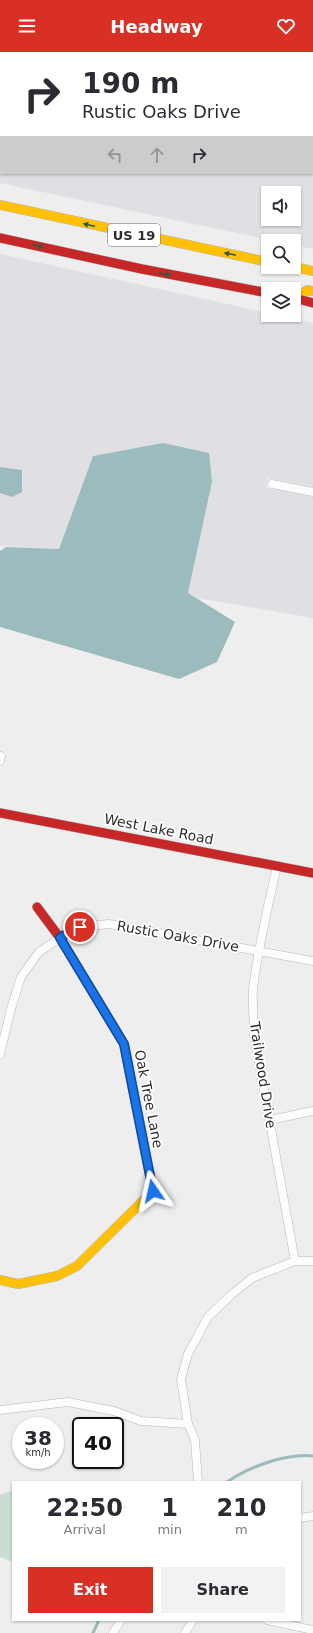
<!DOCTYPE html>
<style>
body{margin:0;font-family:"DejaVu Sans",sans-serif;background:#f2f2f3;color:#2b2b33;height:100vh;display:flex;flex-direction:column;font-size:15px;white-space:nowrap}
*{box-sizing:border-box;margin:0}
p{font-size:13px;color:#7c7c81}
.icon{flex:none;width:22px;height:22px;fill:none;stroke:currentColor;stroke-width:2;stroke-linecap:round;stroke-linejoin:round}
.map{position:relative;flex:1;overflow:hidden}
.drawer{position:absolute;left:12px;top:1429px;width:289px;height:140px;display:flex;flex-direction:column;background:#fff;border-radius:0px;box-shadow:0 1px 3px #0004}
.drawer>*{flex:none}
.top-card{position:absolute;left:0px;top:0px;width:313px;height:122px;box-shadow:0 1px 3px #0004;background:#fff;color:#2b2b33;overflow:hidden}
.fabs{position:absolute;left:261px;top:134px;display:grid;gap:8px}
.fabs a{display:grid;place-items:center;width:40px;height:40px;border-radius:0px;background:#fff;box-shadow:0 1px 3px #0004;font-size:20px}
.speed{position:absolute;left:12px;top:1365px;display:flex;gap:8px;font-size:20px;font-weight:700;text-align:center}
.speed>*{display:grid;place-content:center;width:52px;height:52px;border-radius:50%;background:#fff;box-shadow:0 1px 3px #0004;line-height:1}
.speed small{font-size:10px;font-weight:400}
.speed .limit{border:2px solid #111;border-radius:6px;background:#fff;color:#111}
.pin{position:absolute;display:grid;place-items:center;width:34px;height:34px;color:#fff;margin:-17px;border:2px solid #fff;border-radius:50%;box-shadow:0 1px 4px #0007}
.me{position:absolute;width:44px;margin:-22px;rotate:349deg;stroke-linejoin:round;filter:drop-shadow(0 0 3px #0008)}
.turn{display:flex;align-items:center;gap:14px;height:84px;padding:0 16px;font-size:18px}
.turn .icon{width:52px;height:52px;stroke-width:2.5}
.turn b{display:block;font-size:28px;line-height:34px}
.lanes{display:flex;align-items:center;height:38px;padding:0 16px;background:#0003;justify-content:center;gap:20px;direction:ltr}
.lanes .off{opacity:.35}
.eta{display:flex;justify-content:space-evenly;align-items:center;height:68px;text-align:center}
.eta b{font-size:24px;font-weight:700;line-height:28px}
.action{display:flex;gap:8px;margin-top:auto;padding:8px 16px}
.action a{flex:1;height:46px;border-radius:0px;background:#d93025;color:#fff;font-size:16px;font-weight:700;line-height:46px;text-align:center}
.action a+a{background:#f2f2f3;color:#2b2b33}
header{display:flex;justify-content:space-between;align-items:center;height:52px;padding:0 16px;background:#d93025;color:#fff;font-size:18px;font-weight:700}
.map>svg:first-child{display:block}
</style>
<header><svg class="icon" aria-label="menu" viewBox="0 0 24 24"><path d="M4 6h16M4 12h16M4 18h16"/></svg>Headway<svg class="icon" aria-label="heart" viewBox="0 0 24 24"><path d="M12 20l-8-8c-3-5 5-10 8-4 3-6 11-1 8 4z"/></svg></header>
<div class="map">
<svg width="313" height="1581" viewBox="0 0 313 1581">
<rect width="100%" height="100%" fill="#eee"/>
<g fill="#e0e0e4" fill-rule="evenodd">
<path d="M 0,0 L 188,0 L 1,1 L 1,121 L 312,121 L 313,58 L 313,197 L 294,193 L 294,189 L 275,189 L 0,131 ZM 268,141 L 294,141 L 294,167 L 268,167 Z"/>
<polygon points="0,202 268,261 268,263 277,263 313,271 313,435 268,426 266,436 313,445 313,566 197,546 188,541 212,430 124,399 93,404 59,497 0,494 0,441 12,445 21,418 0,415"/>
</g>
<polygon fill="#f2e5df" points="188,0 313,0 313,58 312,1"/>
<polygon fill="#c9ddd1" points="11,1439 13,1439 13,1510 0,1505 0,1443"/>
<g fill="#9bbbbc">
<polygon points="163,391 209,401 212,430 188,541 235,570 217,610 179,627 0,575 0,499 6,495 59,497 93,404"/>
<polygon points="0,415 22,418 22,440 12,445 0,441"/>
</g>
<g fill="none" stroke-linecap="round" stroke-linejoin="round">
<g stroke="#9bbbbc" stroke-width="3">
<path d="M 227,1430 C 249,1415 286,1401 313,1404"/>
<polyline points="93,1581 99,1568"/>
</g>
<g stroke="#b8b8b9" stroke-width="9">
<g id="street">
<polyline points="272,432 313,440"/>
<polyline points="0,709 1,704"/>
<path d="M 277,814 C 268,854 258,895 253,937 C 252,952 254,968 254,983 L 295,1209"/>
<polyline points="0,1002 11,957 21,925 39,900 72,878 80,875 109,872 313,909"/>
<polyline points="270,1068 313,1059"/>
<polyline points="0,1358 68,1350 114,1359 141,1369 188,1372"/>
<polyline points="198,1430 195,1388 188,1372 181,1327 188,1302 208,1265 231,1243 252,1226 295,1209 313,1209"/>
<polyline points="300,1466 313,1464"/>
<polyline points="267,1568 313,1578"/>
<polyline points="113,1581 121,1568"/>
<polyline points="185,1581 193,1568"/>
</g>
</g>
<g stroke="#b8b8b9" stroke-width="10">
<g id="slow">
<polyline points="0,153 268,210"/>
<polyline points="294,215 313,219"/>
<polyline points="297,247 307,238 313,239"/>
<polyline points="0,1228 18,1232 57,1224 77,1214 153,1139 132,1033"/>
</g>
</g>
<g stroke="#b8b8b9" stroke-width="10">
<g id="jam">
<polyline points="0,186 142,217 268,241"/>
<polyline points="294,246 313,251"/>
<polyline points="0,761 313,821"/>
<polyline points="37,855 60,886 124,992 132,1033"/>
</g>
</g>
<use href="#street" stroke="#fcfcfc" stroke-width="8"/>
<use href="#slow" stroke="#ffc107" stroke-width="9"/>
<use href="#jam" stroke="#c62828" stroke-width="9"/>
</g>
<defs><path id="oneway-solid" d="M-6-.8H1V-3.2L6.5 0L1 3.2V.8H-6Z"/></defs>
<g fill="#375a39">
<use href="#oneway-solid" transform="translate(89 173) rotate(-167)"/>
<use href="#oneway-solid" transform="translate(38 194) rotate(12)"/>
<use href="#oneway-solid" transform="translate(230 202) rotate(-169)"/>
<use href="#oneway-solid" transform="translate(165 222) rotate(11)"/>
</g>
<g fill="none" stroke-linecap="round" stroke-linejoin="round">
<g stroke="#114b97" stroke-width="10">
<polyline id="route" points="80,875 72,878 60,886 124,992 153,1139"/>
</g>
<use href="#route" stroke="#1a73e8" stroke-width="7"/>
</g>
<g text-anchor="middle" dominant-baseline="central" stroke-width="3.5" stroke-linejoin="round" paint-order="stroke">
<rect fill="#fff" stroke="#6b6b6c" stroke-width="1" x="108" y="172" width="52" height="22" rx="3"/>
<g font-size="13" font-weight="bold" fill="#2c2c2d">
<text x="134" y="183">US 19</text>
</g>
<g font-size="14" fill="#2c2c2d" stroke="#fff">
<text transform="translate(159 777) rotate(11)">West Lake Road</text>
<text transform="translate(178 884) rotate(10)">Rustic Oaks Drive</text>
<text transform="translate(263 1023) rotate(81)">Trailwood Drive</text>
<text transform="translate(149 1047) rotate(79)">Oak Tree Lane</text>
</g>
</g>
</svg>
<div class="fabs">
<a><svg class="icon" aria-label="sound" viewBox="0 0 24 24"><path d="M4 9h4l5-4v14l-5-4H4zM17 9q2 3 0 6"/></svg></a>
<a><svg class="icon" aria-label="search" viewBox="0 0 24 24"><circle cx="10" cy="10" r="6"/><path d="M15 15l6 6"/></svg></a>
<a><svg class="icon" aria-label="layers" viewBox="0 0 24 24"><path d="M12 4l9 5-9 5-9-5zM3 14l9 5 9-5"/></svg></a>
</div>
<div class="speed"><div>38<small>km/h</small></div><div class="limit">40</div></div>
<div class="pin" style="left:80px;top:875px;background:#d93025"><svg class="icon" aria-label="arrive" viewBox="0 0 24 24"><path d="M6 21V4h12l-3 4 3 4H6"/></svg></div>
<svg class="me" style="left:153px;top:1139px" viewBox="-20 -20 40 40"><path d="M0-17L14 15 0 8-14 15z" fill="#1a73e8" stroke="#fff" stroke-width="4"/></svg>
<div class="top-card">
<div class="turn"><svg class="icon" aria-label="right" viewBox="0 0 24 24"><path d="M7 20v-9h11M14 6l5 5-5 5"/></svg><div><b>190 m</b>Rustic Oaks Drive</div></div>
<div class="lanes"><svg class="icon off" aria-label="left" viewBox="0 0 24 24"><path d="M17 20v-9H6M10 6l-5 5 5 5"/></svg><svg class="icon off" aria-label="ahead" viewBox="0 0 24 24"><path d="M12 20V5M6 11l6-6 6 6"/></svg><svg class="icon" aria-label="right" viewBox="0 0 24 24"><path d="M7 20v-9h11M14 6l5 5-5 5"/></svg></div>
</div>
<section class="drawer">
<div class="eta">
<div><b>22:50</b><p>Arrival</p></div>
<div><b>1</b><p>min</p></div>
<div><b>210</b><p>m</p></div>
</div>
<div class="action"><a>Exit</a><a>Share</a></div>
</section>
</div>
